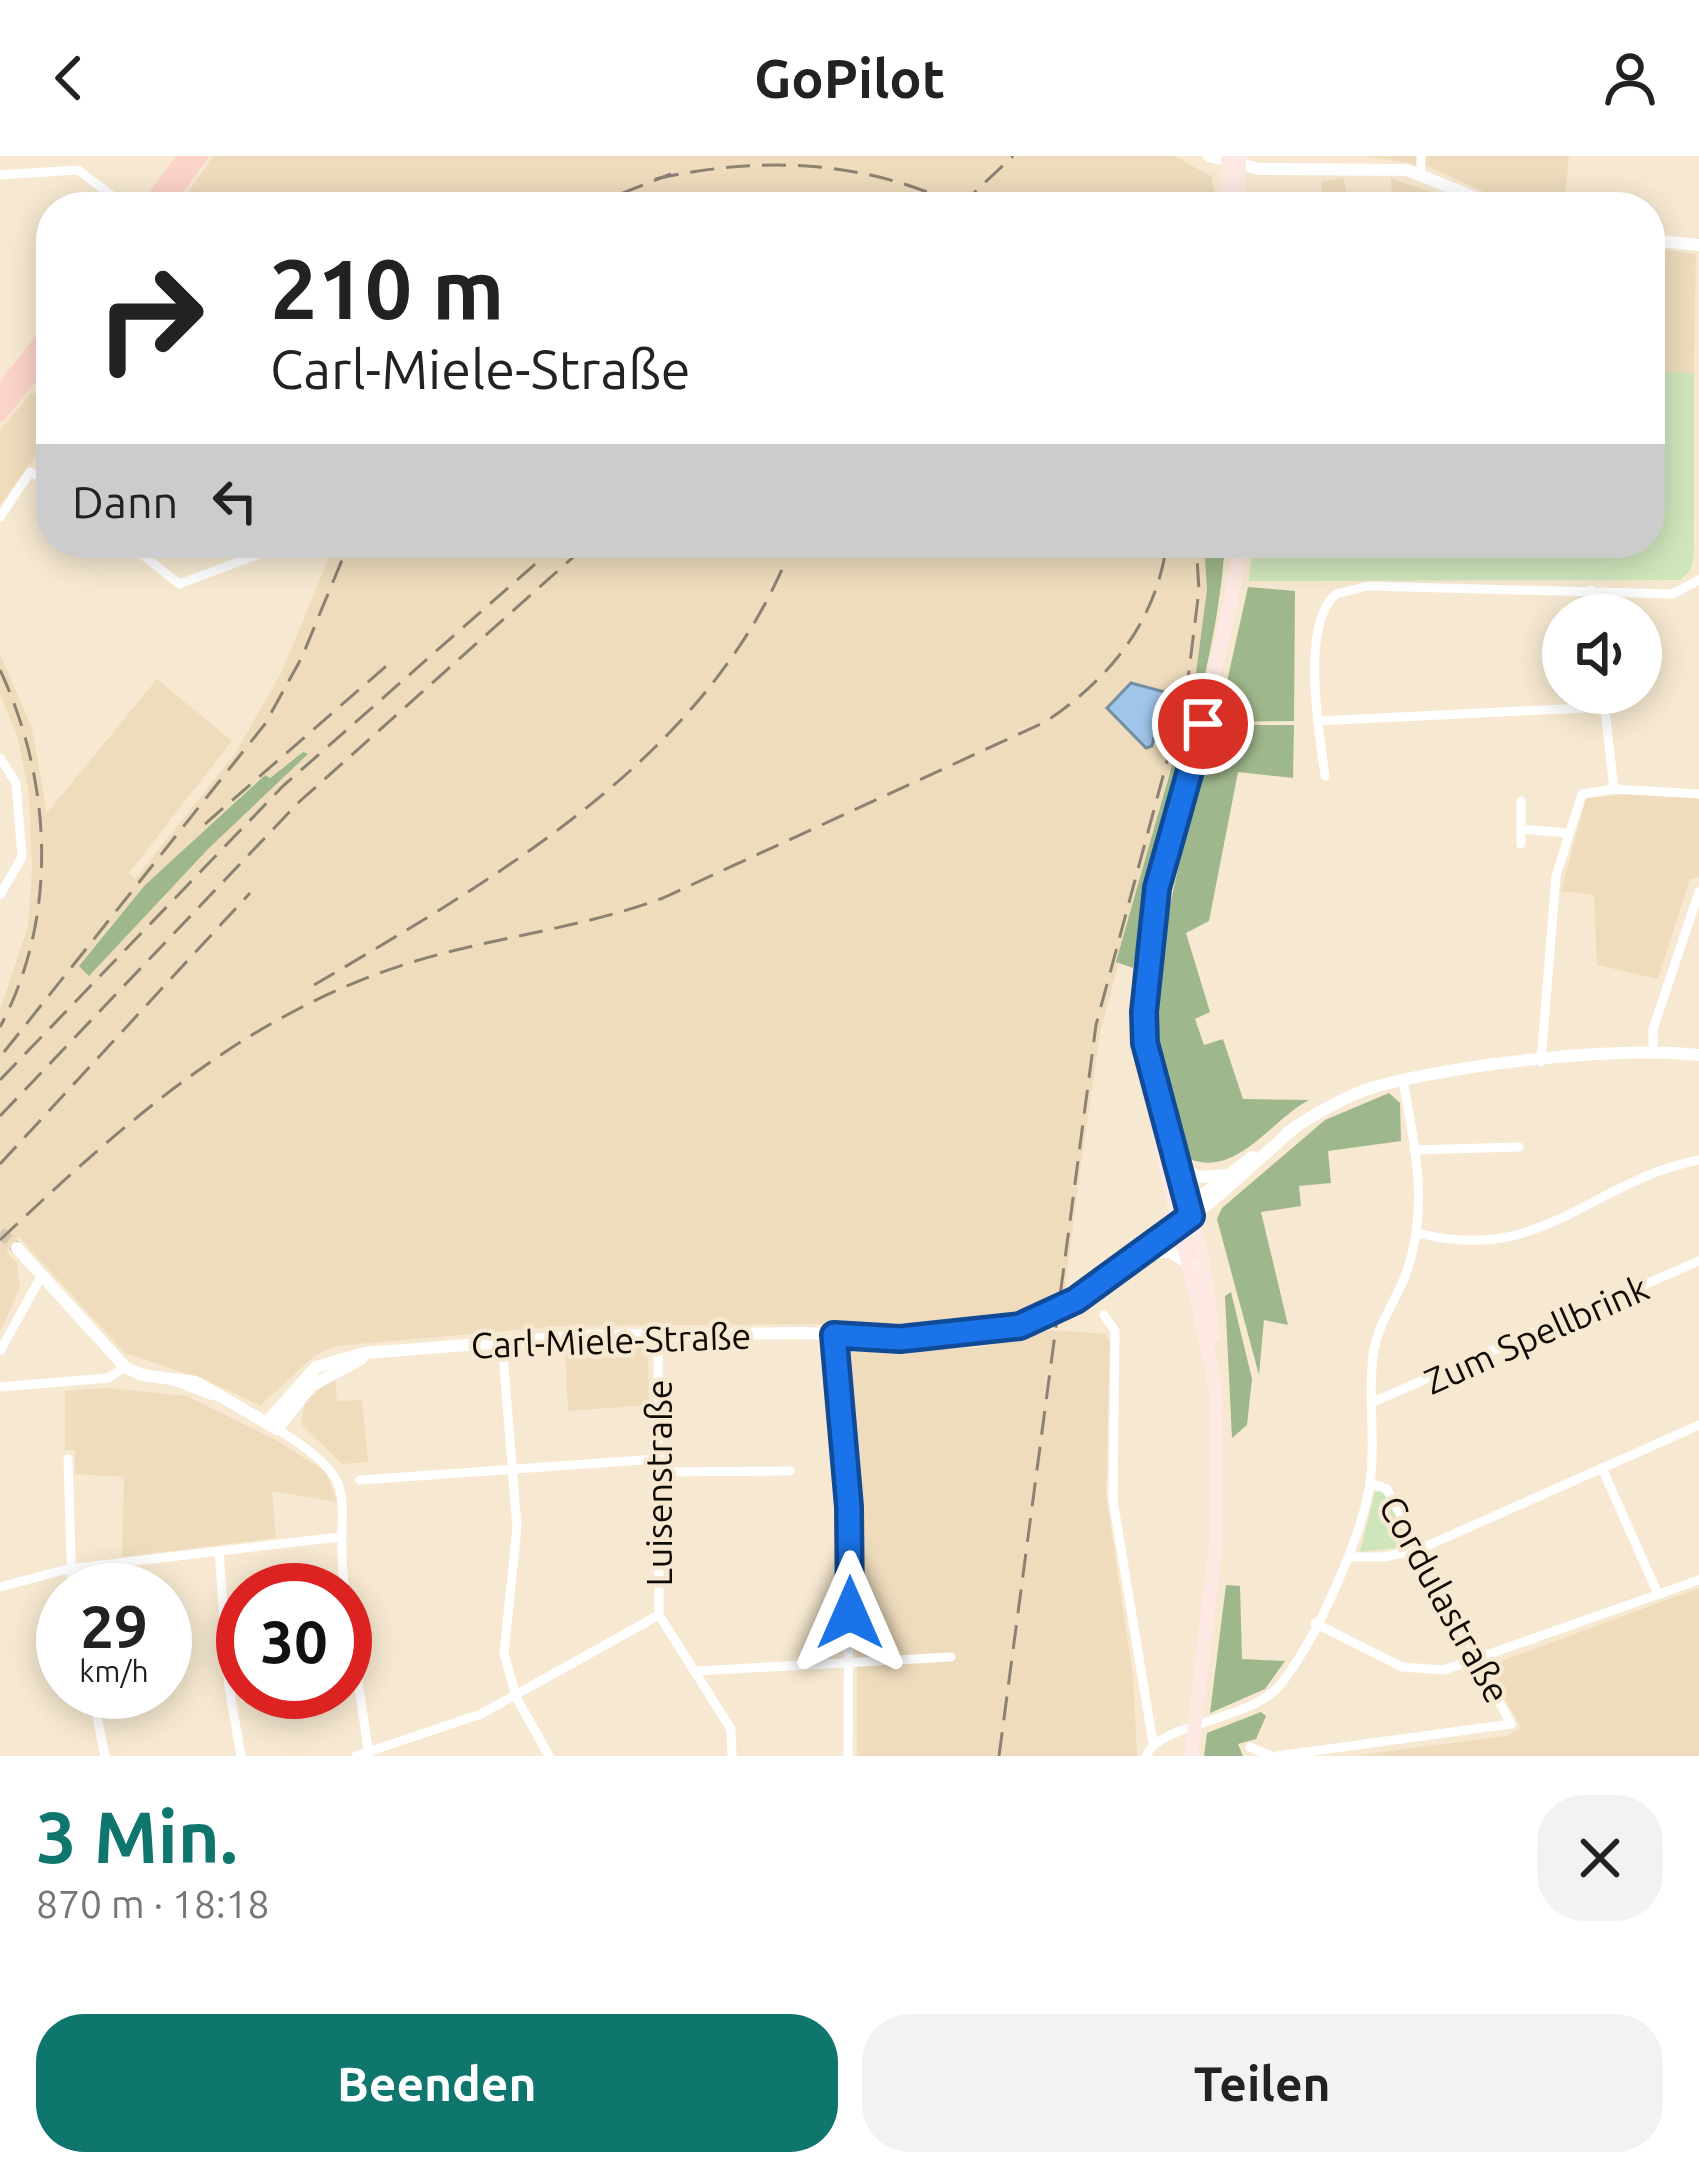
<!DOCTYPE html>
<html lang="de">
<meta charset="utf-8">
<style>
body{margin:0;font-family:Ubuntu,sans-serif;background:#f2f2f2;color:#222;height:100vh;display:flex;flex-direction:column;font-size:45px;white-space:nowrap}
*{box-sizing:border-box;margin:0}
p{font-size:39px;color:#767676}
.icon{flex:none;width:66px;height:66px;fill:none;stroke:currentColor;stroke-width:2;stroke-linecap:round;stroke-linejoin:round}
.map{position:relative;height:1600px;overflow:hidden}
.drawer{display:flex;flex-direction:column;background:#fff;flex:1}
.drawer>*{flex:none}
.top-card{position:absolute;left:36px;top:36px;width:1629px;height:366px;border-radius:48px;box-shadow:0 6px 30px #0003;background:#fff;color:#222;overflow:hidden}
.fabs{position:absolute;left:1542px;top:438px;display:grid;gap:24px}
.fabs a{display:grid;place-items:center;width:120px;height:120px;border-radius:50%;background:#fff;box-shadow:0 6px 30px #0003;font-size:60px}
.speed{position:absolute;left:36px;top:1407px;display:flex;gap:24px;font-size:60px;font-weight:700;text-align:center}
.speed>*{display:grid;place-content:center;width:156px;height:156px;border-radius:50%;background:#fff;box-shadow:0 6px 30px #0003;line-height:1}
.speed small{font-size:30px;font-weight:400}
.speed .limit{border:18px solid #d22;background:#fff;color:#111}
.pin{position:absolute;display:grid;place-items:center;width:102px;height:102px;color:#fff;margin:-51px;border:6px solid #fff;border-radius:50%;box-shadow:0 3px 12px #0007}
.me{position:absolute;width:132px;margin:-66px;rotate:0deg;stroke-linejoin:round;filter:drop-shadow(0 0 9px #0008)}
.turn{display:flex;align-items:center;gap:42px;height:252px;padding:0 36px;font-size:54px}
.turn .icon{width:156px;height:156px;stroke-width:2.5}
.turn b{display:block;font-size:84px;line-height:102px}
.then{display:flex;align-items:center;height:114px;padding:0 36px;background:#0003;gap:24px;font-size:45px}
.round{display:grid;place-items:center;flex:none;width:126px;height:126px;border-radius:48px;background:#f2f2f2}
.headline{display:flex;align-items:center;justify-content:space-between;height:204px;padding:0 36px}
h1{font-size:72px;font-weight:600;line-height:90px;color:#0f766e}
.button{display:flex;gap:24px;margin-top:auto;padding:24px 36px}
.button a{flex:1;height:138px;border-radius:48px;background:#0f766e;color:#fff;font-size:48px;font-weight:600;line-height:138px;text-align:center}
.button a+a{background:#f2f2f2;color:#222}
header{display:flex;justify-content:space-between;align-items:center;height:156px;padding:0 36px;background:#fff;font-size:54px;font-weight:600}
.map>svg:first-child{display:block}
</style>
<header><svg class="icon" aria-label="back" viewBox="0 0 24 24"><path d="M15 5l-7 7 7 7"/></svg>GoPilot<svg class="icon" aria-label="person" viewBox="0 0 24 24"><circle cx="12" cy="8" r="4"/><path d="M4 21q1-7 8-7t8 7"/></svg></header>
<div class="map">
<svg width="1699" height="1600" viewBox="0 0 1699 1600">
<rect width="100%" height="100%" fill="#f7e9d1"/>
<g fill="#eedcbd" fill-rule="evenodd">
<polygon points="213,0 1175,0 1212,21 1216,51 981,51 963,34 944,51 178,51"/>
<polygon points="1368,0 1569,0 1564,51 1518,51 1429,11"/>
<polygon points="1344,22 1347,46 1392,42 1391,22 1474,51 1323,51 1321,25"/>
<polygon points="1650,92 1696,98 1694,217 1650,215"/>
<polygon points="32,236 51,252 51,279 0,349 0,274"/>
<path d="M 335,387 L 1204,387 L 1207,434 L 1200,500 L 1100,877 L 1078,1029 L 1068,1028 L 1078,1032 L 1065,1132 L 1010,1160 L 965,1167 L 560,1170 L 336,1190 L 315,1199 L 260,1250 L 206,1224 L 125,1197 L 19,1081 L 6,1095 L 17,1107 L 20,1132 L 0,1176 L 0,854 L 28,770 L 32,713 L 29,637 L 17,579 L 0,538 L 0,498 L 32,572 L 47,657 L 157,523 L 232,585 L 129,717 L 135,723 L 234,599 L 282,515 ZM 303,596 L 307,599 L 79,809 L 145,729 L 264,619 L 269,622 Z"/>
<polygon points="1626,638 1699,642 1699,721 1690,723 1658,823 1597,809 1594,739 1561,735 1586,643"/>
<polygon points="1050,1174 1107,1178 1110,1187 1106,1339 1133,1520 1137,1600 857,1600 857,1351 845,1192 977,1192"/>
<polygon points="648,1190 649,1249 568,1255 565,1194"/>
<polygon points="335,1219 337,1245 362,1244 368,1306 342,1308 301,1268 305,1246"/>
<polygon points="108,1232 187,1240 276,1284 326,1316 337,1346 272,1335 276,1382 122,1401 124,1321 75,1318 75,1294 65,1294 65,1235"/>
<polygon points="1699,1432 1699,1600 1353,1600 1506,1580 1521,1572 1492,1519 1496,1507"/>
</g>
<g fill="#cfe6bc">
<polygon points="1650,215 1694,217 1694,399 1691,413 1680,424 1249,425 1253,387 1650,387"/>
<polygon points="1382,1335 1412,1390 1360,1396 1375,1336"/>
</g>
<g fill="#9fb78c">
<path d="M 1204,387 L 1225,387 C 1216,532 1156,669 1133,812 L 1116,806 L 1194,532 L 1207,434 Z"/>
<polygon points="1248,431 1295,435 1294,565 1218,566"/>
<path d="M 1217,569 L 1294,569 L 1293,622 L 1238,616 L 1209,765 L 1186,777 L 1210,856 L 1195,863 L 1204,889 L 1223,883 L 1243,943 L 1309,944 C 1272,963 1237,1022 1190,1003 C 1123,862 1179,709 1217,569 Z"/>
<polygon points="303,596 308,598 208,693 89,820 79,810 145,729 265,619 270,622"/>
<polygon points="1389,937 1400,947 1401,985 1328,995 1331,1027 1299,1030 1301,1050 1261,1056 1288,1169 1264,1164 1259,1219 1217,1063 1222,1052 1325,964"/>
<polygon points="1231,1136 1252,1223 1247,1269 1232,1282 1225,1140"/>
<polygon points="1226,1429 1240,1430 1242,1503 1285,1505 1265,1533 1210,1557"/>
<polygon points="1261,1556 1266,1560 1256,1583 1238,1588 1243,1600 1204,1600 1207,1577"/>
</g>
<polygon fill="#9fc6e9" stroke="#748ea4" stroke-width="3" points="1131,527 1165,536 1152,590 1146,592 1107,552"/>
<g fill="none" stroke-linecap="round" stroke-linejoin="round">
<polyline stroke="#d4c8b2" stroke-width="12" stroke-dasharray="12 6" stroke-linecap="butt" points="0,1076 17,1092"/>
<g stroke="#fff" stroke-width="9">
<polyline points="1421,0 1421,18"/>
<polyline points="0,19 78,14 127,51"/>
<polyline points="0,361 30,316 51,325"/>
<polyline points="128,387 179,428 289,387"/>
<polyline points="1591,434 1594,459"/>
<polyline points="1603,537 1614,633"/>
<polyline points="1318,565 1605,551"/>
<polyline points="0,602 16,627 22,701 0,739"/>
<path d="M 1325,620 C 1319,576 1300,468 1336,438 L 1368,430 L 1673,438 L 1699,424"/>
<polyline points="1521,673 1569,677"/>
<polyline points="1521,688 1521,645"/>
<polyline points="1653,896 1653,873 1699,736"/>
<polyline points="1541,906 1556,720 1582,638 1614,633 1699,638"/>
<polyline points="1414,994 1519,991"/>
<path d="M 1418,1077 C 1541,1110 1593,1024 1699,1004"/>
<polyline points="1104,1159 1115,1175 1113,1344 1153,1587"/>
<polyline points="658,1178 659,1459 731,1573 732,1600"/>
<polyline points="834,1179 849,1351 848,1600"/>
<polyline points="502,1186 517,1371 504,1497 516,1541 549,1600"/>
<polyline points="0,1195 42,1119"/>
<polyline points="0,1231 108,1222 125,1211"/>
<polyline points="1373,1246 1699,1105"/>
<path d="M 277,1273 C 372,1331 331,1342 345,1434"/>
<polyline points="68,1303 72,1434"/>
<polyline points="1602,1312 1657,1436"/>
<polyline points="657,1316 790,1315"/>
<polyline points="360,1324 657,1303"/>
<polyline points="219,1395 229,1531 241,1600"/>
<polyline points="1349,1401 1384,1401 1420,1393 1699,1269"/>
<polyline points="0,1431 68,1413 339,1381"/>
<polyline points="345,1436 369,1600"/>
<polyline points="1315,1467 1402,1511 1444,1514 1699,1424"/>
<polyline points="696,1515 951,1501"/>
<polyline points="92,1536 105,1600"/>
<polyline points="1250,1591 1271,1600"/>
<polyline points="356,1600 481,1558 659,1459"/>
<path d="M 1146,1600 C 1159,1567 1250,1565 1280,1529 C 1315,1486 1366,1374 1371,1319 C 1375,1279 1368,1239 1373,1200 C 1376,1170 1397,1143 1407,1115 C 1429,1051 1415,989 1403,925"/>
<polyline points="1277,1600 1511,1568 1387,1333 1370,1327"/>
</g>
<g stroke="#fff" stroke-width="12">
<polyline points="1209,0 1259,13 1407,14 1498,51"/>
<polyline points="1650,84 1699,89"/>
<path d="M 1288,976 C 1316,957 1346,939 1378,930 C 1460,908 1616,890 1699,899"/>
<polyline points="1178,1008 1198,1021 1227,1019"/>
<polyline points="17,1092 125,1211 142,1219 196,1226 277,1273 311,1230 361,1203"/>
<polyline points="1145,1096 1171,1096 1191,1109"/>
<polyline points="1111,1109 1252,1001"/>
<polyline points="175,1224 212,1238"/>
<polyline points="266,1267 316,1211 364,1197 583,1180 805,1177 900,1183 1004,1175 1077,1144 1211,1046 1293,973"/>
</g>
<g stroke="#fee9e4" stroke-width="14">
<polyline points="1227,51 1228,0"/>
<polyline points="1238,51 1239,0"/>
<polyline points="1153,915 1202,1099 1213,1179"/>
<path d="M 1216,1237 C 1189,1080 1128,930 1151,769 C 1169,640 1225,518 1240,387"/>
<polyline points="1191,1600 1216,1387 1216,1232"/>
</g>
<g stroke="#fcd3c8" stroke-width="15">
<polyline points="147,51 186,0"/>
<polyline points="162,51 201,0"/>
<polyline points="0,237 51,173"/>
<polyline points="0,258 51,195"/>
</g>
<g stroke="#8c8272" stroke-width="3" stroke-dasharray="24 12" stroke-linecap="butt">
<path d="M 655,23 C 759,0 865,3 961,51"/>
<polyline points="587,51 671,18"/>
<polyline points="959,51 1013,0"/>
<path d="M 0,514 C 52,625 59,761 0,871"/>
<polyline points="205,668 392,505"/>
<path d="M 314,829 C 494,723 697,608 784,409"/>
<polyline points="4,896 265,568 302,501 349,387"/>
<polyline points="0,924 283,630 559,387"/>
<polyline points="0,960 299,646 589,387"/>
<polyline points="0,1008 250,737"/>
<path d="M 0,1084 C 123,968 241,861 406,808 C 491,781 580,773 663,742 L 1045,566 C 1110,523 1156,466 1167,387"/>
<polyline points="999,1600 1096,869 1187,531 1199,434 1196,387"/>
</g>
</g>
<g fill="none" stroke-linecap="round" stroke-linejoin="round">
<g stroke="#114b97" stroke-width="30">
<polyline id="route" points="850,1457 849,1351 834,1179 900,1183 1020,1170 1076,1144 1191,1060 1145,887 1144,856 1157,732 1203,568"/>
</g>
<use href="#route" stroke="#1a73e8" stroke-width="21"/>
</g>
<g text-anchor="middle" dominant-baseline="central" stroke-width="9" stroke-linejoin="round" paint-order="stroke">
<g font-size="36" fill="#100b04" stroke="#f7e9d1">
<text transform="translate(1536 1178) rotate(-24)">Zum Spellbrink</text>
<text transform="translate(611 1184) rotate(-2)">Carl-Miele-Straße</text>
<text transform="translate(658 1327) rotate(-90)">Luisenstraße</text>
<text transform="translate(1445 1443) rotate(61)">Cordulastraße</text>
</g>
</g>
</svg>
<div class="fabs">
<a><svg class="icon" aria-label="sound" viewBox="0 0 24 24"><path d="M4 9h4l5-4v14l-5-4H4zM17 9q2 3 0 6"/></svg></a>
</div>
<div class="speed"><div>29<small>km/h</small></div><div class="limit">30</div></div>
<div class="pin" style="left:1203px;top:568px;background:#d93025"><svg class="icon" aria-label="arrive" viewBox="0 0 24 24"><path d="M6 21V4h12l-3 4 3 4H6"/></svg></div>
<svg class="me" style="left:850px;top:1457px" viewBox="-20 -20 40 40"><path d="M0-17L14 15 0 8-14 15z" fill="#1a73e8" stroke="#fff" stroke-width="4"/></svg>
<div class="top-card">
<div class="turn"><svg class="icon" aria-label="right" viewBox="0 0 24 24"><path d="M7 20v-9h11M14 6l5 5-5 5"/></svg><div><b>210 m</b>Carl-Miele-Straße</div></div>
<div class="then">Dann<svg class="icon" aria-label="left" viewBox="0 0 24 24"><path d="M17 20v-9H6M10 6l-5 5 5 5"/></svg></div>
</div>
</div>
<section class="drawer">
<div class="headline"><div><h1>3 Min.</h1><p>870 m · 18:18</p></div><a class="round"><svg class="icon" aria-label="close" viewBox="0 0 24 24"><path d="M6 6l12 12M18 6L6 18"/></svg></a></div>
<div class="button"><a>Beenden</a><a>Teilen</a></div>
</section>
